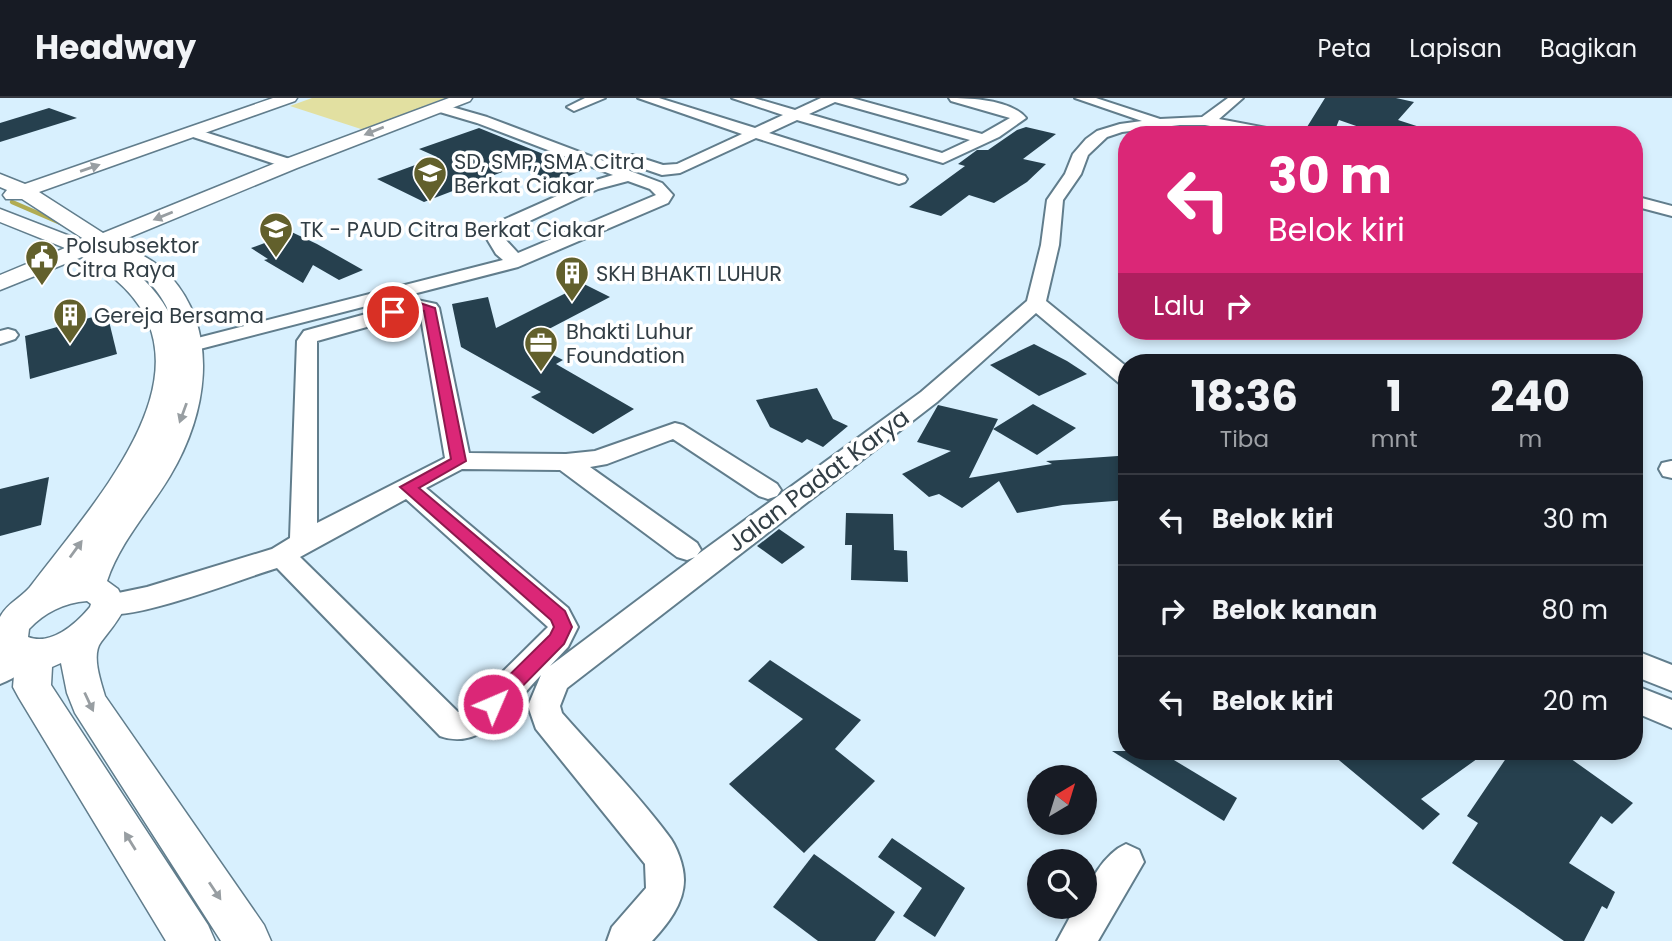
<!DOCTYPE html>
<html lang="id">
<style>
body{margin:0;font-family:Poppins,sans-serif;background:#20242c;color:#f1f3f6;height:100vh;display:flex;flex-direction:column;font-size:26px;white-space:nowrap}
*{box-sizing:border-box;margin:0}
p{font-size:23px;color:#9ea1a6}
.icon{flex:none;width:38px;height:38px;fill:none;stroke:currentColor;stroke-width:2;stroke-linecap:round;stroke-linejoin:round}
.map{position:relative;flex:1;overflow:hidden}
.details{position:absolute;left:1118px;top:256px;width:525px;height:406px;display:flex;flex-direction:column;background:#171b24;border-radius:28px;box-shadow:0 4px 10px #0003}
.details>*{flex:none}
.hud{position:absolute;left:1118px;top:28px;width:525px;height:214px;border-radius:28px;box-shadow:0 4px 10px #0003;background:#db2777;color:#fff;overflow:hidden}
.needle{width:46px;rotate:38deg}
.tools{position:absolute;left:1027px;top:667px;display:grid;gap:14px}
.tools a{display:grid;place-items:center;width:70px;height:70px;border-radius:50%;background:#171b24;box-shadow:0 4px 10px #0003;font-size:35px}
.pin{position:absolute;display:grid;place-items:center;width:60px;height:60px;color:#fff;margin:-30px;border:4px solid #fff;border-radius:50%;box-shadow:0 2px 7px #0007}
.me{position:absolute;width:77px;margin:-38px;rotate:45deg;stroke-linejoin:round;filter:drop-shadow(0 0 5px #0008)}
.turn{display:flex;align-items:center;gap:24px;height:147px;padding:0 35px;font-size:32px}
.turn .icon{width:91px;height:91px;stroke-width:2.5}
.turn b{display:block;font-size:49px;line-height:60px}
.then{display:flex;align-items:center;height:66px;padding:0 35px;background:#0003;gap:14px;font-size:26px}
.eta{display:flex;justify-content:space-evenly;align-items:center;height:119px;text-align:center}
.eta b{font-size:42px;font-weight:700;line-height:49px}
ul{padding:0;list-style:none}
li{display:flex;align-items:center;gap:21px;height:91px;padding:0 35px;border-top:2px solid #363941}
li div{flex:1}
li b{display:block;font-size:26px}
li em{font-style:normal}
header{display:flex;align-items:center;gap:42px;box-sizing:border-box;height:98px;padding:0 35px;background:#171b24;border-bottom:2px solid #363941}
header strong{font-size:33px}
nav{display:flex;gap:38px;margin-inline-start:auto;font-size:24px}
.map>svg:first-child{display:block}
</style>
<header>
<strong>Headway</strong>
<nav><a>Peta</a><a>Lapisan</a><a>Bagikan</a></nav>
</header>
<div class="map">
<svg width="1672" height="843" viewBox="0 0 1672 843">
<rect width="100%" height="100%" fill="#d8f0fe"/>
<polygon fill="#e2e0a1" points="312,0 445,0 364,32 290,8"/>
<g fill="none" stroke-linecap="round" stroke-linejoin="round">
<polyline stroke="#b1ac52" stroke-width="4.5" points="12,104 63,126"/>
</g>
<g fill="#26404e">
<polygon points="1325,0 1396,0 1414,4 1398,22 1432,33 1431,37 1382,37 1339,22 1333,37 1312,33 1314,30 1307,29"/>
<polygon points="49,10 77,20 0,44 0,25"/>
<polygon points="1026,29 1056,36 1023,61 1046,66 1027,84 994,105 969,97 941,118 909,109 965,68 958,66 977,52 988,52 1017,32"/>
<polygon points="479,30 583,72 555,84 518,68 424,104 377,81 437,59 419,51"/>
<polygon points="283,130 317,146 363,172 339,182 313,167 303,185 264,162 268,161 251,150 270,143 261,138"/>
<polygon points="584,186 610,199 526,243 563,262 556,266 634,311 593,336 531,299 541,294 461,249 452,206 488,199 496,230"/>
<polygon points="107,215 117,256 30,281 25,238"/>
<polygon points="1034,246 1067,263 1087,276 1039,298 990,267"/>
<polygon points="817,290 833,321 848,328 823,349 807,341 802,345 770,329 756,302"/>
<polygon points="1033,306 1076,330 1037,357 993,331"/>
<polygon points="938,307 998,321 969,380 1052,366 1046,363 1118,358 1127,376 1127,402 1063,407 1017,415 999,383 962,410 939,396 929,399 902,376 951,353 917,344"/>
<polygon points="49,379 41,427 0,438 0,391"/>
<polygon points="846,415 893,416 894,452 907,453 908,484 851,482 852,447 845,447"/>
<polygon points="779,431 805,449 782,466 757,448"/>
<polygon points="770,562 861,622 835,651 875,683 804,755 729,686 803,621 748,583"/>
<polygon points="1112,653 1159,653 1237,700 1224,723"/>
<polygon points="1328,653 1488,653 1421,701 1440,716 1423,732"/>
<polygon points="1511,653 1560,653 1633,705 1612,726 1601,718 1569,765 1615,794 1607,811 1602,808 1584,843 1564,843 1452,765 1478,725 1467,718"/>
<polygon points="892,740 965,790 935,839 903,818 922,790 878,759"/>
<polygon points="814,756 895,814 875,843 818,843 773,809"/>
</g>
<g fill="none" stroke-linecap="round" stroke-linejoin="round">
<g stroke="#617d8c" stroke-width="4">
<g id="minor">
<polygon points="585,0 605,0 574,13 567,9"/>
<path d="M 638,0 L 659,0 L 755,30 L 783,17 L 732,0 L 754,0 L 795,12 L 821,0 L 852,0 L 982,36 L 1010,20 L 951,3 L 949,0 C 972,0 1011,2 1026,20 L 999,39 L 943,65 L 797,22 L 769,35 L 905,78 L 907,81 L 905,84 L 899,86 L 756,40 L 680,75 L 662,77 L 627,65 L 624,62 L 632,57 L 663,67 L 677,66 L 742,36 ZM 835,4 L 970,42 L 942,55 L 809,16 Z"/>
<path d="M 1075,0 L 1096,0 L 1160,21 L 1202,19 L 1228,0 L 1243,0 L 1219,21 L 1283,33 L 1290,37 L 1257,37 L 1205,27 L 1180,27 L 1122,34 L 1107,39 L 1088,57 L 1081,76 L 1063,102 L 1059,147 L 1046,203 L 1127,269 L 1127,287 L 1119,285 L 1036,215 L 937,304 L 567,590 L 560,608 L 562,615 C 597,655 636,694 668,737 C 677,748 684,768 684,782 C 684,806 667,827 652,843 L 607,843 L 612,829 L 646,790 L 645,766 L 536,631 L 528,608 L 541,577 C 514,605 484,654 440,638 L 277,470 C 240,481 131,525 99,515 L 95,507 L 99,499 L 147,489 L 272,451 L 290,440 L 297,243 L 304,233 L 417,202 L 436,206 L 439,210 L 469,355 L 566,356 L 595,353 L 675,325 L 683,327 L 777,386 L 781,392 L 777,398 L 768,401 L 759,398 L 673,341 L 607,366 L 590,369 L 697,445 L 701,452 L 697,457 L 921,294 L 1027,203 L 1041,147 L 1047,102 L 1065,76 L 1073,56 L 1086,41 L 1097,33 L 1120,26 L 1142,23 ZM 420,214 L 445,360 L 317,425 L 317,243 ZM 462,371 L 560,372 L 677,459 L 687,462 L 695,459 L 550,568 L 568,549 L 578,529 L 568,510 L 426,390 ZM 406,401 L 548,529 L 462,614 L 458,614 L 300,459 Z"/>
<path d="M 438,5 L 487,19 L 662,85 L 673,97 L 668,105 L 518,169 L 196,252 L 182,252 L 178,248 L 182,244 L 503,162 L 496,156 L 487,141 L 494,126 L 586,85 L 613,77 L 477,25 L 433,12 L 431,9 ZM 628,83 L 650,91 L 656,97 L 518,155 L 505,141 L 508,133 L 598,91 Z"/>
<polygon points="192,30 296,63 298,66 290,71 284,69 187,37 185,34 187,31"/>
<polygon points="1634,98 1672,108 1672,118 1634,108"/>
<polygon points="8,231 15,233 18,237 15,241 0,246 0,233"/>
<polygon points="1671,363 1672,363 1672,380 1663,378 1659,371 1662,365"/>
<path d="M 24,543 L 35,546 L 39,555 C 32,570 15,580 0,586 L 0,556 Z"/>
<polygon points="1634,552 1672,567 1672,593 1634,578"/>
<polygon points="1634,587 1672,602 1672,630 1634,614"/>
<path d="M 1126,746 L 1139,752 L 1144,764 L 1098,843 L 1057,843 L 1076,808 L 1085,808 C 1085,786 1105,755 1126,746 Z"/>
</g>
</g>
<g stroke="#617d8c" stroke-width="3">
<path id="tertiary" d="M 273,0 L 297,0 L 295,3 L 39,94 L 103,135 L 283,62 L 449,0 L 472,0 L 470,3 L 297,70 L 118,144 C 136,154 157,163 171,179 C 221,236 206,318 170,378 C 149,413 120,444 107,483 L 118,491 L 126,507 C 119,522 111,531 101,544 C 91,557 101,584 105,598 L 264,827 L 271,843 L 221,843 L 75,615 L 67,595 L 61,565 L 52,569 L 51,587 L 208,827 L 215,843 L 166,843 L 19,600 L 13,589 L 15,566 L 0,558 L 0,519 C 7,505 21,500 30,489 C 101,395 243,247 82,159 L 0,192 L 0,177 L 65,150 L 0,124 L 0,111 L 93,147 L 22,101 L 6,101 L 3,97 L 7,92 L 0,89 L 0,76 L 25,86 ZM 123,164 C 147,179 162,195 172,221 C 161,197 144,180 123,164 ZM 87,503 L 91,506 L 90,509 C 76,526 51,548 28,539 L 29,531 C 45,514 64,505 87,503 Z"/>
</g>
<use href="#minor" fill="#fff" fill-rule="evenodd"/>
<use href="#tertiary" fill="#fff" fill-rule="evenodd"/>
</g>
<defs><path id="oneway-solid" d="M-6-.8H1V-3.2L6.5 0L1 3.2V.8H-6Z" transform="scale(1.75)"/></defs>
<g fill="#989ea2">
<use href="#oneway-solid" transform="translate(374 33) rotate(158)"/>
<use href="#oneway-solid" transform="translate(90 70) rotate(-19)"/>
<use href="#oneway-solid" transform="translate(163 118) rotate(158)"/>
<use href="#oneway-solid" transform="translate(183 315) rotate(110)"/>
<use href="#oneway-solid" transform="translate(76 451) rotate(-54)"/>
<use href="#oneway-solid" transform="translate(89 604) rotate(65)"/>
<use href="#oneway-solid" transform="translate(130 743) rotate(-122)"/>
<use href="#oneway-solid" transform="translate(215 793) rotate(56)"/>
</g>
<polygon fill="#db2777" stroke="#8e194d" stroke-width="2" points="417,204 435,210 466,363 419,390 565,513 572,529 564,546 500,611 493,614 486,611 484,606 486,600 550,537 554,529 551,522 400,389 451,361 424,213 417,212 393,218 387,214"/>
<defs>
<g id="school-pin" transform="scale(1.75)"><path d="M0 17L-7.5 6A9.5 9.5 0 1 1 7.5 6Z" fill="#62602c" stroke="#fff"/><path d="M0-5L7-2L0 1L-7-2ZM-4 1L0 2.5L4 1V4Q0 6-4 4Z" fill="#fff"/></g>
<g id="civic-pin" transform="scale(1.75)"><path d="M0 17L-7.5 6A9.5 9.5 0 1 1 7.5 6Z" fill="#62602c" stroke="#fff"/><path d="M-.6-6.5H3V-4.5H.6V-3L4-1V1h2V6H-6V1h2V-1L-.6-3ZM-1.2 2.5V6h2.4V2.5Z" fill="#fff"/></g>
<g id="building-pin" transform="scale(1.75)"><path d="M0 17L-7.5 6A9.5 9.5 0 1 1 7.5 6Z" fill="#62602c" stroke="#fff"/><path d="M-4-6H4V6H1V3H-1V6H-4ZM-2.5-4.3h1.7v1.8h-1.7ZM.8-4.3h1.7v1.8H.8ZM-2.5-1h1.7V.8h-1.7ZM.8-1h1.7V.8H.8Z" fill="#fff"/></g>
<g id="office-pin" transform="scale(1.75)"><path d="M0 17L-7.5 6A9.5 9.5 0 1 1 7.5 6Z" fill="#62602c" stroke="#fff"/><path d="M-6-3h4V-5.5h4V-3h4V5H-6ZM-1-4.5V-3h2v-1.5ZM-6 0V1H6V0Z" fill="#fff"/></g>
</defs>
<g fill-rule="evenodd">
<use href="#school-pin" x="430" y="75"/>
<use href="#school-pin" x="276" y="131"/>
<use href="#civic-pin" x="42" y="159"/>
<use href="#building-pin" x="572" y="175"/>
<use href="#building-pin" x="70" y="217"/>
<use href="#office-pin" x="541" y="245"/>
</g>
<g text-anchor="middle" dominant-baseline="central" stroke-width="7" stroke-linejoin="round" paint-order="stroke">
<g font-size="21" fill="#323e45" stroke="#fff" text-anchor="start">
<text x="454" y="63">SD, SMP, SMA Citra<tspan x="454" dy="24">Berkat Ciakar</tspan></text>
<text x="300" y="131">TK - PAUD Citra Berkat Ciakar</text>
<text x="66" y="147">Polsubsektor<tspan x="66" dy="24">Citra Raya</tspan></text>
<text x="596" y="175">SKH BHAKTI LUHUR</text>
<text x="94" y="217">Gereja Bersama</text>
<text x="566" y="233">Bhakti Luhur<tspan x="566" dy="24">Foundation</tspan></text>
</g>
<g font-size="24" fill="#323e45" stroke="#fff">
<text transform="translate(818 382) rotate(-37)">Jalan Padat Karya</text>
</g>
</g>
</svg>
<div class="tools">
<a><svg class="needle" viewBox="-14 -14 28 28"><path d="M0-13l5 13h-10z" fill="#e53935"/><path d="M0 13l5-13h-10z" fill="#9ea1a6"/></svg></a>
<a><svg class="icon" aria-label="search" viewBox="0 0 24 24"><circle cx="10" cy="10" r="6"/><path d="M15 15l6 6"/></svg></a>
</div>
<div class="pin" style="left:393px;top:214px;background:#d93025"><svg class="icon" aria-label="arrive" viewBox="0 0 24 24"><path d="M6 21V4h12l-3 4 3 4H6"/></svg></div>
<svg class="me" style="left:493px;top:606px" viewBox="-20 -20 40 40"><circle r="17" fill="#db2777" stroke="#fff" stroke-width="3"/><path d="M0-11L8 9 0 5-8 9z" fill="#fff"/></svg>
<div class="hud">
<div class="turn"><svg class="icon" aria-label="left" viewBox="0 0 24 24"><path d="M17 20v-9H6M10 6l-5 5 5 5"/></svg><div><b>30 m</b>Belok kiri</div></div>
<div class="then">Lalu<svg class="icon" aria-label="right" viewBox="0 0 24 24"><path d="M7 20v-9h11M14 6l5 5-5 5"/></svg></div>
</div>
<section class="details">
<div class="eta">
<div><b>18:36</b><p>Tiba</p></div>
<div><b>1</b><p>mnt</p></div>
<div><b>240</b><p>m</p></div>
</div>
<ul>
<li><svg class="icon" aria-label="left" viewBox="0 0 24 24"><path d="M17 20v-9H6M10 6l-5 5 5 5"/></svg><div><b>Belok kiri</b></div><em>30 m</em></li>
<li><svg class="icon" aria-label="right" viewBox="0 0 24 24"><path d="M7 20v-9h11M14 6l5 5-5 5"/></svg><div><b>Belok kanan</b></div><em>80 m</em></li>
<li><svg class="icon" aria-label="left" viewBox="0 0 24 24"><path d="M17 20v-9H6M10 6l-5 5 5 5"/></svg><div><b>Belok kiri</b></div><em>20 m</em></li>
</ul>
</section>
</div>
